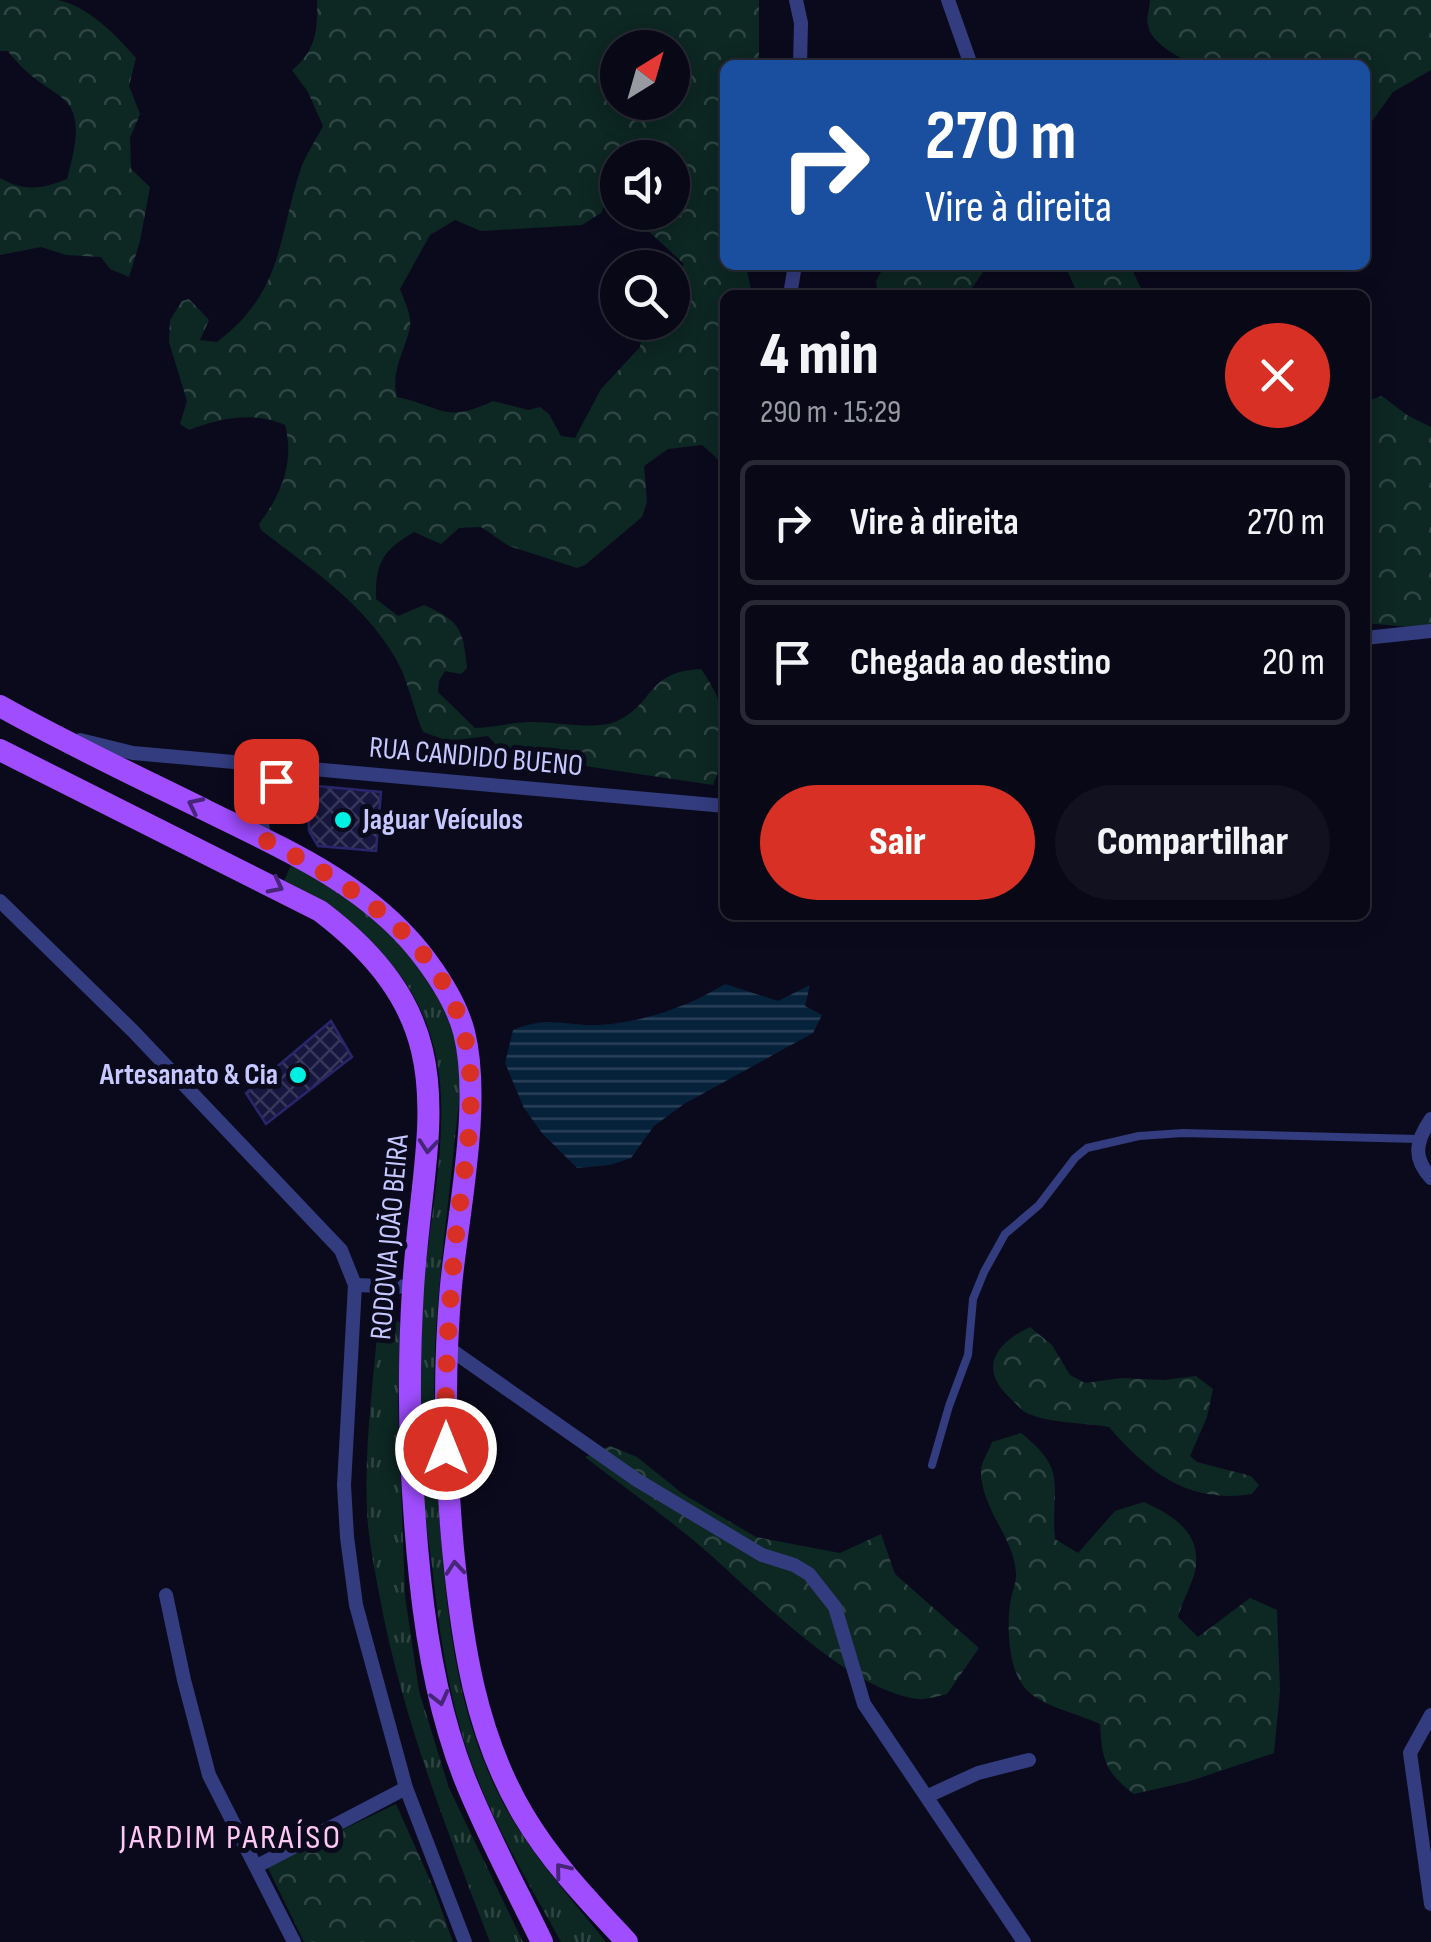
<!DOCTYPE html>
<html lang="pt">
<meta charset="utf-8">
<style>
body{margin:0;font-family:"Sofia Sans Condensed",sans-serif;background:#11111f;color:#f1f3f6;height:100vh;display:flex;flex-direction:column;font-size:38px;white-space:nowrap}
*{box-sizing:border-box;margin:0}
p{font-size:32px;color:#989aa1}
.icon{flex:none;width:55px;height:55px;fill:none;stroke:currentColor;stroke-width:2;stroke-linecap:round;stroke-linejoin:round}
.map{position:relative;flex:1;overflow:hidden}
.panel{position:absolute;left:720px;top:290px;width:650px;height:630px;display:flex;flex-direction:column;background:#080816;border-radius:15px;box-shadow:0 5px 25px #0003,0 0 0 2px #292935}
.panel>*{flex:none}
.banner{position:absolute;left:720px;top:60px;width:650px;height:210px;border-radius:15px;box-shadow:0 5px 25px #0003,0 0 0 2px #292935;background:#1a4fa0;color:#fff;overflow:hidden}
.needle{width:65px;rotate:37deg}
.buttons{position:absolute;left:600px;top:30px;display:grid;gap:20px}
.buttons a{display:grid;place-items:center;width:90px;height:90px;border-radius:50%;background:#080816;box-shadow:0 5px 25px #0003,0 0 0 2px #292935;font-size:50px}
.pin{position:absolute;display:grid;place-items:center;width:85px;height:85px;color:#fff;margin:-42px;border-radius:20px;box-shadow:0 5px 15px #0006}
.me{position:absolute;width:110px;margin:-55px;rotate:0deg;stroke-linejoin:round;filter:drop-shadow(0 0 8px #0008)}
.turn{display:flex;align-items:center;gap:35px;height:210px;padding:0 40px;font-size:45px}
.turn .icon{width:130px;height:130px;stroke-width:2.5}
.turn b{display:block;font-size:70px;line-height:85px}
.round{display:grid;place-items:center;flex:none;width:105px;height:105px;border-radius:52px;background:#11111f}
.overview{display:flex;align-items:center;justify-content:space-between;height:170px;padding:0 40px}
h1{font-size:60px;font-weight:800;line-height:75px}
.button{display:flex;gap:20px;margin-top:auto;padding:20px 40px}
.button a{flex:1;height:115px;border-radius:60px;background:#d93025;color:#fff;font-size:40px;font-weight:800;line-height:115px;text-align:center}
.button a+a{background:#11111f;color:#f1f3f6}
ul{padding:0;list-style:none}
li{display:flex;align-items:center;gap:30px;height:125px;margin:0 20px 15px;padding:0 20px;border:5px solid #292935;border-radius:15px}
li div{flex:1}
li b{display:block;font-size:38px}
li em{font-style:normal}
.map>svg:first-child{display:block}
</style>
<div class="map">
<svg width="1431" height="1942" viewBox="0 0 1431 1942">
<defs>
<pattern id="grass-tufts" width="24" height="20" patternUnits="userSpaceOnUse" patternTransform="scale(2.5)"><rect width="24" height="20" fill="#0d2722"/><path d="M3 7l-1-3M5 7V3M7 7l1-3M15 17l-1-3M17 17v-4M19 17l1-3" fill="none" stroke="#2f4543"/></pattern>
<pattern id="forest-crowns" width="20" height="18" patternUnits="userSpaceOnUse" patternTransform="scale(2.5)"><rect width="20" height="18" fill="#0d2722"/><path d="M2 6a3 3 0 1 1 6 0M12 15a3 3 0 1 1 6 0" fill="none" stroke="#2f4543"/></pattern>
<pattern id="water-rules" width="6" height="5" patternUnits="userSpaceOnUse" patternTransform="scale(2.5)"><rect width="6" height="5" fill="#06213a"/><path d="M0 2.5h6" fill="none" stroke="#294058"/></pattern>
<pattern id="building-cross-hatch" width="8" height="8" patternUnits="userSpaceOnUse" patternTransform="scale(2.5)"><rect width="8" height="8" fill="#17163e"/><path d="M0 0l8 8M0 8l8-8" fill="none" stroke="#37365b"/></pattern>
</defs>
<rect width="100%" height="100%" fill="#0b0a1d"/>
<g fill="url(#grass-tufts)">
<path d="M 291,865 C 363,901 435,962 456,1043 C 465,1077 457,1114 454,1148 C 449,1196 443,1243 439,1291 C 431,1369 434,1446 440,1525 C 447,1616 456,1706 496,1789 C 523,1846 567,1893 606,1942 L 561,1942 C 532,1889 500,1836 478,1780 C 450,1710 440,1639 432,1565 C 429,1543 425,1520 423,1498 C 419,1430 418,1361 423,1293 C 428,1228 444,1162 441,1096 C 436,989 372,929 284,881 Z"/>
<path d="M 379,1312 L 389,1313 L 401,1324 L 398,1403 L 405,1596 L 419,1691 L 449,1788 L 523,1942 L 490,1942 C 446,1828 401,1714 379,1593 C 374,1566 368,1538 367,1510 C 364,1445 374,1378 379,1312 Z"/>
</g>
<g fill="url(#forest-crowns)" fill-rule="evenodd">
<path d="M 0,0 C 18,0 40,0 58,0 C 88,6 117,36 136,58 L 129,86 L 140,114 L 130,138 L 131,169 L 150,187 L 140,241 L 129,277 L 110,269 L 101,257 L 66,255 L 41,247 L 0,255 L 0,178 C 24,192 42,189 67,179 C 95,80 52,110 8,51 L 0,51 Z"/>
<path d="M 317,0 L 759,0 L 759,59 L 754,65 L 725,65 L 725,265 L 746,265 L 752,295 L 725,295 L 725,465 L 702,445 L 668,449 L 644,466 L 647,502 L 642,517 L 585,565 L 577,568 L 509,546 L 481,527 L 459,528 L 441,544 L 414,532 C 383,550 375,563 376,599 L 398,616 L 424,605 C 461,622 463,629 467,668 L 461,674 L 445,671 L 439,681 L 438,692 L 475,728 C 494,728 512,722 530,722 C 553,721 596,731 617,721 C 656,703 645,672 701,669 C 730,710 731,740 713,785 L 504,754 L 488,736 L 448,741 L 423,732 C 413,708 409,682 396,659 C 363,602 311,569 261,530 L 259,524 C 281,495 295,462 285,425 C 254,411 220,418 189,430 L 180,424 L 187,401 L 169,342 L 170,320 L 182,301 L 189,299 L 209,320 L 200,340 L 217,342 C 284,291 277,240 301,168 C 306,154 316,140 323,126 L 308,92 L 292,70 C 316,51 318,29 317,0 ZM 618,48 L 672,48 L 672,102 L 618,102 ZM 618,158 L 672,158 L 672,212 L 629,213 L 684,264 L 673,281 L 672,322 L 644,323 L 640,347 L 601,389 L 575,438 L 561,436 L 549,414 L 540,407 L 528,410 L 493,401 C 444,424 444,407 397,397 C 390,371 405,351 410,327 C 412,316 404,300 400,289 L 430,235 L 455,220 L 481,231 L 582,225 L 601,213 L 617,175 Z"/>
<path d="M 1150,0 L 1431,0 L 1431,70 L 1393,92 L 1365,131 L 1365,65 L 1198,65 C 1182,60 1150,43 1148,25 C 1146,18 1150,7 1150,0 Z"/>
<polygon points="885,265 988,265 967,295 878,295 876,281"/>
<polygon points="1065,265 1130,265 1144,295 1078,295"/>
<polygon points="1382,396 1407,415 1431,427 1431,629 1365,623 1365,402"/>
<path d="M 1030,1327 L 1052,1345 L 1070,1375 L 1085,1383 L 1121,1378 L 1164,1380 L 1196,1376 L 1213,1389 L 1207,1417 L 1190,1456 L 1197,1462 L 1251,1476 L 1259,1485 L 1252,1494 C 1189,1504 1149,1473 1109,1427 C 1087,1423 1049,1423 1029,1414 C 1022,1412 1016,1403 1011,1399 C 977,1368 996,1343 1030,1327 Z"/>
<path d="M 1021,1433 C 1070,1472 1050,1485 1055,1539 L 1078,1553 L 1115,1511 L 1144,1502 C 1170,1514 1199,1530 1196,1564 C 1196,1577 1182,1602 1178,1617 L 1198,1637 L 1250,1598 L 1277,1610 L 1280,1691 L 1274,1753 L 1187,1782 L 1134,1794 C 1105,1772 1102,1760 1100,1724 C 1077,1713 1039,1706 1024,1687 C 1008,1666 1007,1628 1010,1604 C 1011,1594 1017,1583 1016,1573 C 1014,1537 981,1509 981,1471 C 981,1462 989,1451 992,1442 Z"/>
<path d="M 610,1446 L 637,1457 L 683,1494 L 756,1537 L 840,1553 L 881,1534 L 895,1574 L 979,1648 L 947,1694 C 938,1696 927,1700 917,1699 C 846,1689 759,1597 706,1551 C 667,1517 625,1488 585,1457 Z"/>
<polygon points="396,1804 434,1889 453,1942 304,1942 267,1866"/>
</g>
<path fill="url(#water-rules)" d="M 725,984 L 778,1001 L 810,985 L 805,1006 L 822,1015 L 813,1033 L 684,1104 L 654,1126 L 631,1158 L 610,1165 L 577,1168 L 542,1133 L 524,1108 L 505,1063 L 513,1030 C 550,1015 562,1026 598,1025 C 641,1023 690,1006 725,984 Z"/>
<g fill="url(#building-cross-hatch)" stroke="#29266b" stroke-width="2.5">
<polygon points="317,786 381,792 376,851 318,846 309,831 308,808"/>
<polygon points="331,1021 352,1057 266,1124 246,1093"/>
</g>
<g fill="none" stroke-linecap="round" stroke-linejoin="round">
<polyline stroke="#333c7e" stroke-width="8" points="932,1465 949,1406 968,1355 973,1299 984,1272 1005,1234 1039,1205 1075,1158 1087,1148 1139,1136 1183,1133 1418,1139"/>
<g stroke="#333c7e" stroke-width="14">
<polyline points="796,0 801,23 800,65"/>
<polyline points="948,0 971,65"/>
<polyline points="790,295 795,265"/>
<polyline points="1365,638 1431,631"/>
<polyline points="80,740 133,753 725,806"/>
<path d="M 265,840 C 256,803 264,786 299,772"/>
<polyline points="0,901 133,1031 341,1250 355,1285 344,1485 347,1537 356,1605 406,1788 465,1942"/>
<path d="M 1431,1119 C 1416,1141 1412,1157 1431,1178"/>
<polyline points="355,1285 413,1287"/>
<polyline points="447,1347 637,1480 762,1555 794,1565 809,1574 835,1607 864,1704 1024,1942"/>
<polyline points="166,1595 184,1680 209,1775 294,1942"/>
<polyline points="1431,1715 1410,1753 1431,1904"/>
<polyline points="928,1796 978,1773 1029,1760"/>
<polyline points="257,1866 406,1788"/>
</g>
<g stroke="#a04dff" stroke-width="22">
<path d="M 0,706 C 68,744 138,777 207,811 C 284,849 364,883 419,951 C 438,975 456,1002 464,1032 C 482,1103 458,1212 451,1286 C 443,1374 445,1461 453,1549 C 462,1642 475,1734 524,1816 C 552,1863 590,1902 627,1942"/>
<path d="M 0,750 L 320,911 C 472,1026 423,1128 413,1289 C 407,1385 410,1482 420,1578 C 427,1646 439,1713 464,1777 C 486,1833 516,1888 542,1942"/>
</g>
</g>
<defs><path id="oneway-chevron" d="M-2-3.5L2.5 0L-2 3.5" fill="none" stroke-width="1.6" stroke-linecap="round" stroke-linejoin="round" transform="scale(2.5)"/></defs>
<g stroke="#472577">
<use href="#oneway-chevron" transform="translate(195 805) rotate(-154)"/>
<use href="#oneway-chevron" transform="translate(276 886) rotate(27)"/>
<use href="#oneway-chevron" transform="translate(428 1146) rotate(95)"/>
<use href="#oneway-chevron" transform="translate(455 1568) rotate(-95)"/>
<use href="#oneway-chevron" transform="translate(440 1698) rotate(76)"/>
<use href="#oneway-chevron" transform="translate(562 1870) rotate(-129)"/>
</g>
<g fill="none" stroke-linecap="round" stroke-linejoin="round">
<path stroke="#d93025" stroke-width="18" stroke-dasharray="0 32.4" d="M 276,781 C 262,802 259,815 265,840 C 345,881 438,937 463,1030 C 481,1095 463,1170 456,1236 C 449,1307 444,1378 446,1449"/>
</g>
<g fill="#00f1e3" stroke="#0b0a1d" stroke-width="4">
<circle cx="343" cy="820" r="10"/>
<circle cx="298" cy="1075" r="10"/>
</g>
<g text-anchor="middle" dominant-baseline="central" stroke-width="10" stroke-linejoin="round" paint-order="stroke">
<g font-size="30" fill="#c6c8ff" stroke="#0b0a1d">
<text transform="translate(476 757) rotate(5)">RUA CANDIDO BUENO</text>
<text transform="translate(390 1237) rotate(-85)">RODOVIA JOÃO BEIRA</text>
</g>
<g font-size="30" font-weight="bold" fill="#c6c8ff" stroke="#0b0a1d" text-anchor="start">
<text x="363" y="820">Jaguar Veículos</text>
<text x="278" y="1075" text-anchor="end">Artesanato &amp; Cia</text>
</g>
<g font-size="35" letter-spacing="2.5" fill="#ffc8f4" stroke="#0b0a1d">
<text x="231" y="1837">JARDIM PARAÍSO</text>
</g>
</g>
</svg>
<div class="buttons">
<a><svg class="needle" viewBox="-14 -14 28 28"><path d="M0-13l5 13h-10z" fill="#e53935"/><path d="M0 13l5-13h-10z" fill="#989aa1"/></svg></a>
<a><svg class="icon" aria-label="sound" viewBox="0 0 24 24"><path d="M4 9h4l5-4v14l-5-4H4zM17 9q2 3 0 6"/></svg></a>
<a><svg class="icon" aria-label="search" viewBox="0 0 24 24"><circle cx="10" cy="10" r="6"/><path d="M15 15l6 6"/></svg></a>
</div>
<div class="pin" style="left:276px;top:781px;background:#d93025"><svg class="icon" aria-label="arrive" viewBox="0 0 24 24"><path d="M6 21V4h12l-3 4 3 4H6"/></svg></div>
<svg class="me" style="left:446px;top:1449px" viewBox="-20 -20 40 40"><circle r="17" fill="#d93025" stroke="#fff" stroke-width="3"/><path d="M0-11L8 9 0 5-8 9z" fill="#fff"/></svg>
<div class="banner">
<div class="turn"><svg class="icon" aria-label="right" viewBox="0 0 24 24"><path d="M7 20v-9h11M14 6l5 5-5 5"/></svg><div><b>270 m</b>Vire à direita</div></div>
</div>
<section class="panel">
<div class="overview"><div><h1>4 min</h1><p>290 m · 15:29</p></div><a class="round" style="background:#d93025;color:#fff"><svg class="icon" aria-label="close" viewBox="0 0 24 24"><path d="M6 6l12 12M18 6L6 18"/></svg></a></div>
<ul>
<li><svg class="icon" aria-label="right" viewBox="0 0 24 24"><path d="M7 20v-9h11M14 6l5 5-5 5"/></svg><div><b>Vire à direita</b></div><em>270 m</em></li>
<li><svg class="icon" aria-label="arrive" viewBox="0 0 24 24"><path d="M6 21V4h12l-3 4 3 4H6"/></svg><div><b>Chegada ao destino</b></div><em>20 m</em></li>
</ul>
<div class="button"><a>Sair</a><a>Compartilhar</a></div>
</section>
</div>
